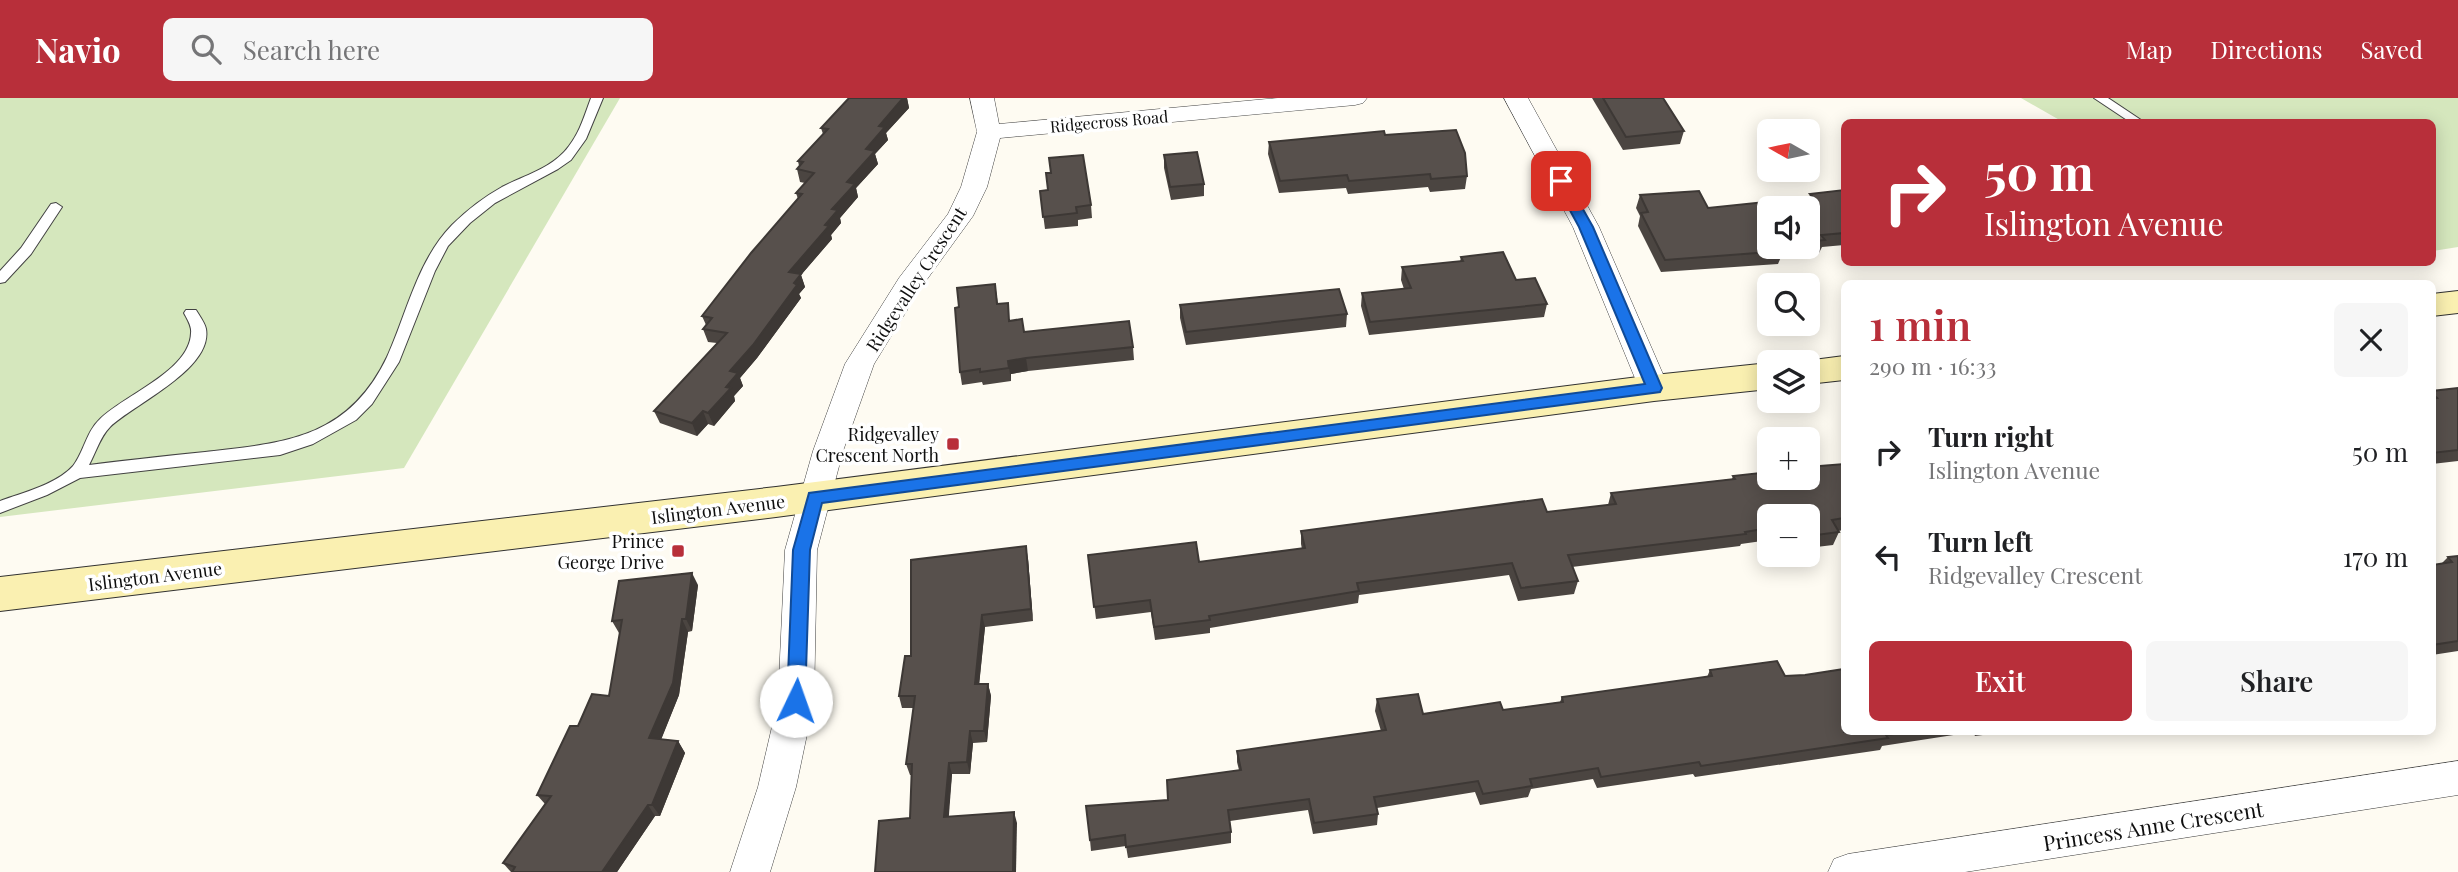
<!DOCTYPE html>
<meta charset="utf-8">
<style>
body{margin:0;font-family:"Playfair Display",serif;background:#f6f6f6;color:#202124;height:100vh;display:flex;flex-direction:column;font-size:26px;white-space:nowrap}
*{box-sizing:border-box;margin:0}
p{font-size:23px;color:#757577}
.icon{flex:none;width:38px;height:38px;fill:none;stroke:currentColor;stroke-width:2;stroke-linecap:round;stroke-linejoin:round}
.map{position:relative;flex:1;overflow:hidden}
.details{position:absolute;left:1841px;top:182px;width:595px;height:455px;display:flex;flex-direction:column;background:#fff;border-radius:10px;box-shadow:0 4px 18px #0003}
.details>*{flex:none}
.top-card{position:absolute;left:1841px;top:21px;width:595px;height:147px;border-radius:10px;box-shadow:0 4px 18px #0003;background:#b82f3a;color:#fff;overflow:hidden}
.needle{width:46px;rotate:279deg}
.tools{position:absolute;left:1757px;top:21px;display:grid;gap:14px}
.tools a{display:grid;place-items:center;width:63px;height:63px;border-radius:10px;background:#fff;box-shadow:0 4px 18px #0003;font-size:35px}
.pin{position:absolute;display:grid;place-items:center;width:60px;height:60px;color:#fff;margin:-30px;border-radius:14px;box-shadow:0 4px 10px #0006}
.me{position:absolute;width:77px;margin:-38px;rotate:3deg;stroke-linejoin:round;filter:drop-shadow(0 0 5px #0008)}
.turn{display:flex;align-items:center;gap:24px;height:147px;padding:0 28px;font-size:32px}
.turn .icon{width:91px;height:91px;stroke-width:2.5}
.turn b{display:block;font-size:49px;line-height:60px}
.round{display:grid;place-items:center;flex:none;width:74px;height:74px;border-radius:10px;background:#f6f6f6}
.summary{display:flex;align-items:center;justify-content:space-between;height:119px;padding:0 28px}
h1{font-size:42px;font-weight:600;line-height:52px;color:#b82f3a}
.action{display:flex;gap:14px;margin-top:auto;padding:14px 28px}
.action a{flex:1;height:80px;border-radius:10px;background:#b82f3a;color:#fff;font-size:28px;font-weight:600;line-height:80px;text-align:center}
.action a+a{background:#f6f6f6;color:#202124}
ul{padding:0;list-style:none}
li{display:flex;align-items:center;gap:21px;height:105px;padding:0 28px}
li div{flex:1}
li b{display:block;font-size:26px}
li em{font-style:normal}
header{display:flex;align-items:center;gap:42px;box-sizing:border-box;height:98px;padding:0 35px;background:#b82f3a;color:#fff}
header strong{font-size:33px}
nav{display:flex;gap:38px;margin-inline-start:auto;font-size:24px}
.search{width:490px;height:63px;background:#f6f6f6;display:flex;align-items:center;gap:18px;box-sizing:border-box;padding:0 24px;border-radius:10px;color:#757577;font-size:26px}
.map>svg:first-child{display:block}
</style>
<header>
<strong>Navio</strong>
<div class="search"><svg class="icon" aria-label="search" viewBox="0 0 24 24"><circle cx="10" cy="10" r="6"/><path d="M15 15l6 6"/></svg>Search here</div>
<nav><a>Map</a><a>Directions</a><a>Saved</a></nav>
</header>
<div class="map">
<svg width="2458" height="774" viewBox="0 0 2458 774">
<rect width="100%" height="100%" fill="#fefbf2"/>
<g fill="#d5e7bd">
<polygon points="0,0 620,0 404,370 0,419"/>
<polygon points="2021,0 2458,0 2458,149 2433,153 2432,24 2063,24"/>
</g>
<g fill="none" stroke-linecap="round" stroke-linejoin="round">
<g stroke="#424242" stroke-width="2">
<g id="service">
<path d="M 591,0 L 603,0 L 586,41 L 571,62 L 558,71 L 495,105 L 470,125 L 448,148 L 435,173 L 399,264 L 372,306 L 356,322 L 313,346 L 280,357 L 80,380 L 47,397 L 0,415 L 0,403 C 22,395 57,386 73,368 C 84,354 86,334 100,321 C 124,297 190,273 191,235 C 192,228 187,221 184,215 L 186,212 L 196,212 C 199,217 205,225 206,231 C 213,271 134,306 110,329 C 100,339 96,354 89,367 C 128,362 166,358 205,354 C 284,345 348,341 387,259 C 407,215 417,163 452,127 C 467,112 484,99 502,89 C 525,77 553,70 569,48 C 580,34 585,16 591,0 Z"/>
<polygon points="2094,0 2108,0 2144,24 2130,24"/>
<polygon points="56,105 62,109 31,156 5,184 0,185 0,173 21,150 51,106"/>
</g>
</g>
<g stroke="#424242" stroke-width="1">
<g id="minor">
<polygon points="970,0 994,0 999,26 1278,0 1367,0 1363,5 1355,7 1000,40 987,89 973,118 920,191 874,266 843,353 817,452 814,603 796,689 770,774 730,774 758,689 778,603 785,452 813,353 845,266 899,180 948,116 961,89 977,34"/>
<polygon points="1504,0 1528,0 1599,129 1669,290 1664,297 1654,300 1644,297 1639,290 1573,129"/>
<polygon points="2458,663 2458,697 1965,774 1828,774 1834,761 1848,756"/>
</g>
</g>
<g stroke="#313131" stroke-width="2">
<g id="secondary">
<polygon points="2458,193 2458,215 2432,218 2432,196"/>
<polygon points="1844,258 1844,282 1808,286 1808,264 1798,264"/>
<polygon points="1769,265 1769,291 1654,303 776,419 0,513 0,479 776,389 1654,277"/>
</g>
</g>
<use href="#service" fill="#fff" fill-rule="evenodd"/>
<use href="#minor" fill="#fff" fill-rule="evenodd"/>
<use href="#secondary" fill="#faf0b1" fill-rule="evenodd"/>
</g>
<g fill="#4b4541" fill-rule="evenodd">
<polygon points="849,0 907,0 909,10 886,35 888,42 875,56 878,66 856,90 858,99 840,120 841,125 831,137 832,141 801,177 805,189 799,196 801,200 757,260 740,280 743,288 734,298 735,303 714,328 708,326 697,338 660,325 654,313 717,245 708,244 703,231 706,227 702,218 798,101 796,95 805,85 800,84 797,71 799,68 798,63 823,36 821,30"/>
<polygon points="1592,0 1663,0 1684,33 1680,46 1623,52"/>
<polygon points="1385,37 1467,78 1465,91 1430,94 1428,89 1348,96 1346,90 1279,95 1268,56 1269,44"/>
<polygon points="1164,57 1204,86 1204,98 1171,102 1164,70"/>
<path d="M 1844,92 L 1844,147 L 1822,149 L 1819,155 L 1781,159 L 1778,166 L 1661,174 L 1638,128 L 1640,118 L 1636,110 L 1640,97 L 1708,110 L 1809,100 L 1810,96 ZM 1808,110 L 1808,149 L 1769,149 Z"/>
<polygon points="1040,93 1091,107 1092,120 1078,122 1078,128 1045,131"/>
<polygon points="1461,159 1516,182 1547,206 1544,219 1369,237 1361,208 1362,195 1404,191 1401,182 1402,169 1460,164"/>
<polygon points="995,186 998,206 1010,223 1024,234 1133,249 1134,262 1028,273 1011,276 1011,283 983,287 982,284 962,287 960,274 959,209"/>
<polygon points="1180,207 1347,216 1346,229 1186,247 1180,220"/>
<polygon points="2458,290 2458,363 2432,366 2432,293"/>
<polygon points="1844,366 1844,432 1838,433 1839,434 1833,447 1808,450 1808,418 1769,418 1769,442 1741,446 1740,448 1572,469 1578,483 1574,496 1518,503 1509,477 1359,497 1358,505 1210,530 1210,535 1155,542 1151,514 1096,521 1088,457 1199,464 1302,451 1301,446 1301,433 1547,414 1608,407 1611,395 1732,381 1733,378"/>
<polygon points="2458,458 2458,553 2432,557 2432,467 2441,466 2448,459"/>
<polygon points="1028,461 1033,523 985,529 979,586 988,586 991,598 987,644 973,645 970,676 952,676 948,719 1017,725 910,720 912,677 910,677 906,666 914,610 902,610 899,598 911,558"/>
<polygon points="698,487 692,533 688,534 679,597 661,641 678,643 685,655 660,718 655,718 617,774 511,774 503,765 545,706 537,697 578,628 609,598 620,535 619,535 612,523"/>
<polygon points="1710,572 1785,578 1844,634 2006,634 1975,638 1973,634 1882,648 1880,652 1695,679 1693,676 1597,690 1593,681 1531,691 1528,699 1480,707 1475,694 1377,710 1378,716 1377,727 1313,736 1308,712 1230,723 1231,734 1231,745 1128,760 1126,748 1091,753 1090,742 1168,702 1239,672 1237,664 1237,653 1381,633 1375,613 1377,601 1423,616 1503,612 1560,604 1562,599 1707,579"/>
</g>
<g fill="#3d3835">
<polygon points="903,0 907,0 909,10 886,35 888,42 875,56 878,66 856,90 858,99 840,120 841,125 831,137 832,141 801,177 805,189 799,196 801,200 757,260 740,280 743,288 734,298 735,303 714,328 708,315 726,289 730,273 789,174 825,127 832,111 879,28"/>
<polygon points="1026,260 1028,273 1011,276 1011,283 1008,263"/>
<polygon points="703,313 708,326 697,338 692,325"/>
<polygon points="1026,448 1028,461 1033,523 1031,511"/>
<polygon points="692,475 698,487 692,533 686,521"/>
<polygon points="982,517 985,529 978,598 975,586"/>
<polygon points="682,521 688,534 679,597 657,652 649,640"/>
<polygon points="988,586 991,598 987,644 984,633"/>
<polygon points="970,633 973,645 970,676 967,664"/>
<polygon points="678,643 685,655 660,718 652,707"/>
<polygon points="949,665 952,676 948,730 944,719"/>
<polygon points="648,707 655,718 617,774 602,774"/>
<polygon points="1014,714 1017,725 1016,774 1013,774"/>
</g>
<g fill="#57504c" stroke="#3d3835" stroke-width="2">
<polygon points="849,0 903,0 879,28 885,29 866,51 875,53 847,84 855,86 832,111 838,112 825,127 829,128 789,174 801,176 794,185 797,187 753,247 730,273 738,275 726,289 731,290 708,315 703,313 692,325 654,313 727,235 703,231 712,220 702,218 751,155 802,96 796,95 814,75 797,71 803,64 798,63 828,31 821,30"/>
<polygon points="1603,0 1663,0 1684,33 1626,39"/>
<polygon points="1456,32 1465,55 1467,78 1431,81 1430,76 1349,83 1347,77 1280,83 1269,44 1384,33 1385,37"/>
<polygon points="1197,54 1204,86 1170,89 1164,57"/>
<polygon points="1083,57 1091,107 1076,109 1077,115 1043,119 1040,93 1048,92 1046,75 1051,75 1049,60"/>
<polygon points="1844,92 1844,135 1821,137 1825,142 1808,144 1808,110 1769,110 1769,149 1781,149 1783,153 1665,162 1641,115 1648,114 1640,97 1699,93 1708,110 1813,99 1810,96"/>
<polygon points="1503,154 1516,182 1535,180 1547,206 1370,224 1362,195 1411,190 1402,169 1463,163 1461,159"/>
<polygon points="995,186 997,206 1008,205 1009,223 1022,221 1024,234 1129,223 1133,249 1026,260 1008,263 1009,270 980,274 980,271 960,274 955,210 959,209 957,190"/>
<polygon points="1339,191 1347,216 1186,234 1180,207"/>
<polygon points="2458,290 2458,352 2432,355 2432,301 2437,300 2432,296 2432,293"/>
<polygon points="1844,366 1844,420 1832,422 1839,434 1809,438 1808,436 1808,418 1769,418 1769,430 1745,434 1746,436 1568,457 1578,483 1521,490 1512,465 1357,485 1359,493 1209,518 1210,522 1154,529 1150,502 1094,509 1088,457 1196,444 1199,464 1305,450 1301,433 1542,401 1547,414 1616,406 1611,395 1735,381 1733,378 1769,374 1769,380 1808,380 1808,369"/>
<polygon points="1026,448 1031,511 982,517 975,586 988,586 984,633 970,633 967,664 949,665 944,719 1014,714 1013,774 875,774 879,723 910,720 912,666 906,666 915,598 899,598 905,558 911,558 911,462"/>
<polygon points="2458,458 2458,543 2432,547 2432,467 2452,464 2448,459"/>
<polygon points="692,475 686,521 682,521 673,585 649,640 678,643 652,707 648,707 602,774 512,774 515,769 503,765 551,698 537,697 570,628 578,628 592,596 609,598 622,522 612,523 619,483"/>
<polygon points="1777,563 1785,578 1805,577 1844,571 1844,634 1909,634 1886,637 1888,640 1701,668 1699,664 1601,679 1598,670 1530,681 1532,688 1483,696 1478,683 1374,699 1378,716 1314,725 1309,701 1228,712 1231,734 1126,749 1125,737 1090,742 1086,708 1168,702 1167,682 1241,672 1237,653 1386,632 1377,601 1418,596 1423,616 1500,604 1503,612 1563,604 1562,599 1712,578 1710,572"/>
</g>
<polygon fill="#1a73e8" stroke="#114b97" stroke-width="2" points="1561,79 1567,83 1593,129 1662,290 1660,294 822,405 810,452 805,603 803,608 796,610 790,608 787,603 793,452 809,395 1645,286 1579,129 1554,83"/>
<g fill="#b82f3a" stroke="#fff" stroke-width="2.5">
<rect x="946" y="339" width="14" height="14" rx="3.5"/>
<rect x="671" y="446" width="14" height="14" rx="3.5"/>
</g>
<g text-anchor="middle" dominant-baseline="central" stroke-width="7" stroke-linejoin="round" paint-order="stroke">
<g font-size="16" fill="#0f0f0f" stroke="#fff">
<text transform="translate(1109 23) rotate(-5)">Ridgecross Road</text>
</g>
<g font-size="18" fill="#0f0f0f" stroke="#fff">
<text transform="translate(916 181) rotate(-57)">Ridgevalley Crescent</text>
<text transform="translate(718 411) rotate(-7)">Islington Avenue</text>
<text transform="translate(155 478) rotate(-7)">Islington Avenue</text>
</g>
<g font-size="18" fill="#0f0f0f" stroke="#fff" text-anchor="end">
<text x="939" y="336">Ridgevalley<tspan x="939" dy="21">Crescent North</tspan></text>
<text x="664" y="443">Prince<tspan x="664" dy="21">George Drive</tspan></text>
</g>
<g font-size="21" fill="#0f0f0f" stroke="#fff">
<text transform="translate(2153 727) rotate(-9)">Princess Anne Crescent</text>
</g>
</g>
</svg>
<div class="tools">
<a><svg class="needle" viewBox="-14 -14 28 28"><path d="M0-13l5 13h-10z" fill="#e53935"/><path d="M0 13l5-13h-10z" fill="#757577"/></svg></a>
<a><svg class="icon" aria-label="sound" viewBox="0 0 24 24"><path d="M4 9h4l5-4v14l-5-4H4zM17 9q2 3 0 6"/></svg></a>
<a><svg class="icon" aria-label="search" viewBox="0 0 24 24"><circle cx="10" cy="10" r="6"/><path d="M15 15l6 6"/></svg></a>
<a><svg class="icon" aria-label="layers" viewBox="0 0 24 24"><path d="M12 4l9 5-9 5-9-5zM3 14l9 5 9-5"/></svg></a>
<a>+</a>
<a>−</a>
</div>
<div class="pin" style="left:1561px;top:83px;background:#d93025"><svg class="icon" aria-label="arrive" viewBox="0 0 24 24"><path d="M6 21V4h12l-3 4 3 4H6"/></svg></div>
<svg class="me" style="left:796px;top:603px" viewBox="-20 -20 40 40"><circle r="19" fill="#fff"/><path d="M0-13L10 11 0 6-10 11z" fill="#1a73e8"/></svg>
<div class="top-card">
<div class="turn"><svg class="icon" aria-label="right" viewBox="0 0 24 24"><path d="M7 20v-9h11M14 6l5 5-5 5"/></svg><div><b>50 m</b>Islington Avenue</div></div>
</div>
<section class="details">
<div class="summary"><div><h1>1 min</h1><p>290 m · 16:33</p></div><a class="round"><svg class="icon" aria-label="close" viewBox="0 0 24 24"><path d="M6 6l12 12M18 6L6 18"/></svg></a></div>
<ul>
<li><svg class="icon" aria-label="right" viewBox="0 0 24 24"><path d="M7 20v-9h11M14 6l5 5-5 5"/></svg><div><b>Turn right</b><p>Islington Avenue</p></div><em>50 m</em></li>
<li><svg class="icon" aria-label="left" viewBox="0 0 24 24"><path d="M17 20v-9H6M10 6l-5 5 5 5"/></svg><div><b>Turn left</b><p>Ridgevalley Crescent</p></div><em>170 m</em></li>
</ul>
<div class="action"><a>Exit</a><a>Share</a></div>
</section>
</div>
